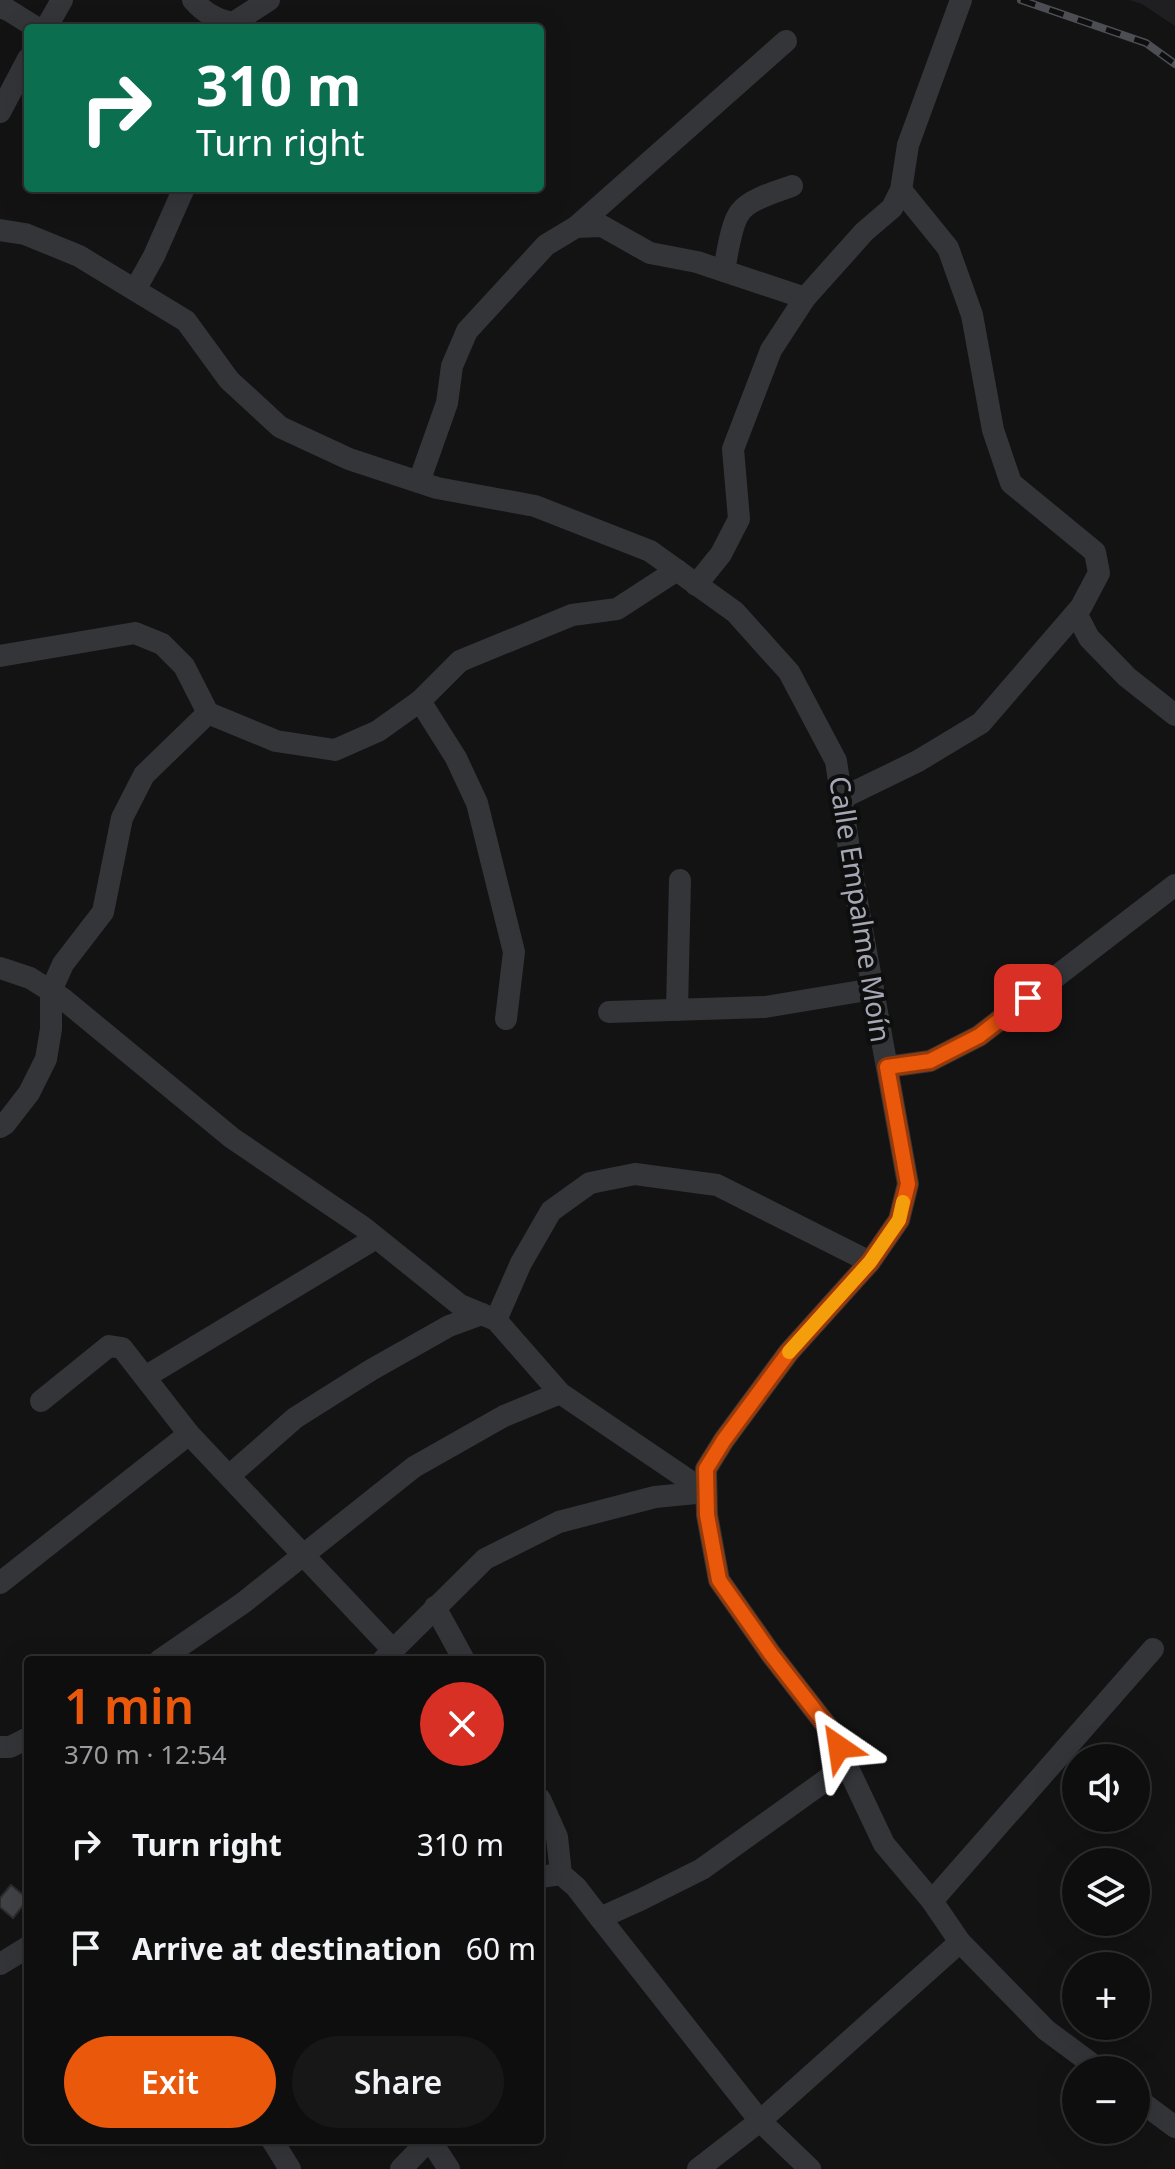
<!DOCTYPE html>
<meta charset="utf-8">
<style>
body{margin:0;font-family:"Noto Sans",sans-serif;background:#171718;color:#f1f3f6;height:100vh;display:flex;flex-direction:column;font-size:30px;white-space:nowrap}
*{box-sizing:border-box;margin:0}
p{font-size:26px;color:#9b9c9e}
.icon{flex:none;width:44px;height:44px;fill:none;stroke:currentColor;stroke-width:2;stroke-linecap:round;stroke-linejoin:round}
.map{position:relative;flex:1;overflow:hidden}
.details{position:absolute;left:24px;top:1656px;width:520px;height:488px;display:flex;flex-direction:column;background:#0e0e0f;border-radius:8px;box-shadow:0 8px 32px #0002,0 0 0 2px #2e2e2f}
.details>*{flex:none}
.top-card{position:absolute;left:24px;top:24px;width:520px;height:168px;border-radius:8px;box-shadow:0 8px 32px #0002,0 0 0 2px #2e2e2f;background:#0b6e4f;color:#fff;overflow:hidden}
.buttons{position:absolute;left:1062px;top:1744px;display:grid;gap:16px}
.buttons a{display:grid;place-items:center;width:88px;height:88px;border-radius:50%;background:#0e0e0f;box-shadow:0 8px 32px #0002,0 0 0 2px #2e2e2f;font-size:40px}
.pin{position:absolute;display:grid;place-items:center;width:68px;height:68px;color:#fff;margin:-34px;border-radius:16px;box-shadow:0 4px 12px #0006}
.me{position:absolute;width:88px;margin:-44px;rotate:328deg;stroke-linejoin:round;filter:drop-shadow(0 0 6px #0008)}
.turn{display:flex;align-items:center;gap:28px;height:168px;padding:0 40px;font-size:36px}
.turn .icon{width:104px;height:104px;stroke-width:2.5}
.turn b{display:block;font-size:56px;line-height:68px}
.round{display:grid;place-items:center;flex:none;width:84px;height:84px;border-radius:42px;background:#171718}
.overview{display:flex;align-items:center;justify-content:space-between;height:136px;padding:0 40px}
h1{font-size:48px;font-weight:600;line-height:60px;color:#ea580c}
.button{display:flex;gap:16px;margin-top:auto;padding:16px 40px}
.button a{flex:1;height:92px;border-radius:48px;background:#ea580c;color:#fff;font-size:32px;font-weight:600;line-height:92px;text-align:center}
.button a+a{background:#171718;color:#f1f3f6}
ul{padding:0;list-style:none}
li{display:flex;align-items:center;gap:24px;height:104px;padding:0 40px}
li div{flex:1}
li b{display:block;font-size:30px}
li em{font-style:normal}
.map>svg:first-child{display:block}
</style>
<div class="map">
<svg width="1175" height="2169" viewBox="0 0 1175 2169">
<rect width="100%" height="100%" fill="#131314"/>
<polygon fill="#1f1f21" points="1129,0 1175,0 1175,26 1142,4"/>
<polygon fill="#424347" stroke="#2d2d30" stroke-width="2" points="11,1885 28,1899 13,1918 0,1907 0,1898"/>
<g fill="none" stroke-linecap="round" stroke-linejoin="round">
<g stroke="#343539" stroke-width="22">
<path d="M 193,0 C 204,13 216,20 233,23 L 269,0"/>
<polyline points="0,7 8,10 37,28"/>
<polyline points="46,28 62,0"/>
<polyline points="0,112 28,59"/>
<polyline points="576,227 786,41"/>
<polyline points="0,230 25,234 79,256 186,321 229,380 280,427 349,459 437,488 535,506 650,551 735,612 789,672 836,761 856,896 908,1184 899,1220 870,1262 789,1352 724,1440 706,1469 707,1515 719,1580 771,1654 830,1730 884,1844 932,1901 960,1942 1046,2030 1100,2070"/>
<path d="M 724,271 C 727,256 731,222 741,211 C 750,199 778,191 792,186"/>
<polyline points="135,290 154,256 184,188"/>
<polyline points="419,482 447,403 452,366 467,331 546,245 576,227 602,226 650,253 697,262 805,298"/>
<polyline points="696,585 721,554 739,519 733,449 771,350 805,298 864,232 892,208 901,190 908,145 961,0"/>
<polyline points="1076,613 1089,638 1127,677 1175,715"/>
<polyline points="0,656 135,633 162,644 184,666 208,713"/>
<polyline points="420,701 456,758 477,803 514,952 506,1019"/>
<polyline points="842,798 918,761 981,723 1081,607 1099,573 1095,552 1011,483 993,430 972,315 948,248 901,190"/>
<polyline points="0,968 30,978 62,998 232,1138 363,1227 460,1305 496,1320 560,1393 706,1492"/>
<polyline points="677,1010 680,880"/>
<polyline points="609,1012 765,1007 873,989"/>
<polyline points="887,1067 930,1061 979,1036 1175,885"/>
<polyline points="0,1127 5,1124 29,1093 46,1059 51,1029 51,991 63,964 103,912 122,818 144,775 208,713 276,741 335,750 378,731 420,701 460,661 572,615 617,609 677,570"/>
<polyline points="496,1320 521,1263 551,1211 590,1183 635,1174 717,1185 870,1262"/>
<polyline points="145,1377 376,1238"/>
<polyline points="41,1401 109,1346 122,1348 189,1434 393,1650"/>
<polyline points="229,1476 295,1418 371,1370 449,1326 482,1314"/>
<polyline points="0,1583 189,1434"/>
<polyline points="435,1607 464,1660"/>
<polyline points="384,1659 485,1559 559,1522 655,1497 706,1492"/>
<polyline points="160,1660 243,1603 414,1467 504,1416 560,1393"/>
<polyline points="0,1747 10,1747 28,1738"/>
<polyline points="540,1799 557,1837 561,1874"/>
<polyline points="540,1877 561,1874 576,1887 600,1918 640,1900 702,1869 847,1765"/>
<polyline points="932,1901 1153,1649"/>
<polyline points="600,1918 760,2121 810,2169"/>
<polyline points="0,1964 28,1947"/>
<polyline points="1136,2098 1175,2127"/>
<polyline points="272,2140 290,2169"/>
<polyline points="430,2140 449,2169"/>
<polyline points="401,2169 429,2140"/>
<polyline points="698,2169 760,2121 960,1942"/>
</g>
<g stroke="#4d4e54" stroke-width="8">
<polyline id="rail" points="1021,0 1146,43 1175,64"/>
</g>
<use href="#rail" stroke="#0e0e0f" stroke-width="5" stroke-dasharray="15" stroke-linecap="butt"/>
</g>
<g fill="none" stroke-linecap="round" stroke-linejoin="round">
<g stroke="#983908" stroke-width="20">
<polyline id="route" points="839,1747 830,1730 771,1654 719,1580 707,1515 706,1469 724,1440 789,1352 870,1262 899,1220 908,1184 887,1067 930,1061 979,1036 1028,998"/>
</g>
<use href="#route" stroke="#ea580c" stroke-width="14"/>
<polyline stroke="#f59e0b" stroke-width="14" points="789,1352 870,1262 899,1220 903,1202"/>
</g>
<g text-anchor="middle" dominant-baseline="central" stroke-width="8" stroke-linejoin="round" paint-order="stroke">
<g font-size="28" fill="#a5a8b4" stroke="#0e0e0f">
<text transform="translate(861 909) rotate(81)">Calle Empalme Moín</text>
</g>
</g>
</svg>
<div class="buttons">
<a><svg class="icon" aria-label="sound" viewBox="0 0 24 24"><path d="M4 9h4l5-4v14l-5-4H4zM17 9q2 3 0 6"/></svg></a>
<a><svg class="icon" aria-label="layers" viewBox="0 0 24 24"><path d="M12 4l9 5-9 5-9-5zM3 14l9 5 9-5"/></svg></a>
<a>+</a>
<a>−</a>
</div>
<div class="pin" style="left:1028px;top:998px;background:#d93025"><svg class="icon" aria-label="arrive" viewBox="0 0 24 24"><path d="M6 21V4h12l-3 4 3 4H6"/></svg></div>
<svg class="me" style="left:839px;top:1747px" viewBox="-20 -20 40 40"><path d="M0-17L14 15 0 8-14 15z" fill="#ea580c" stroke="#fff" stroke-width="4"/></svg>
<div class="top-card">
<div class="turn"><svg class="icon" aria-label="right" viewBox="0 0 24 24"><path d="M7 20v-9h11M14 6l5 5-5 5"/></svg><div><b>310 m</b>Turn right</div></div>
</div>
<section class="details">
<div class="overview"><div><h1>1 min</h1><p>370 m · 12:54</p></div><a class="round" style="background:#d93025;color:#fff"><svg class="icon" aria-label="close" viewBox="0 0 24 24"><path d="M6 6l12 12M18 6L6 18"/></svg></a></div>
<ul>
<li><svg class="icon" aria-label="right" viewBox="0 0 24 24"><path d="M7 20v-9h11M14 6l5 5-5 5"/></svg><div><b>Turn right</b></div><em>310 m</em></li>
<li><svg class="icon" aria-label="arrive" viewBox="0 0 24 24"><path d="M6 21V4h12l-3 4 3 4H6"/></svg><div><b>Arrive at destination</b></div><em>60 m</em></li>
</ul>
<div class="button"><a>Exit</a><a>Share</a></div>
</section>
</div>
